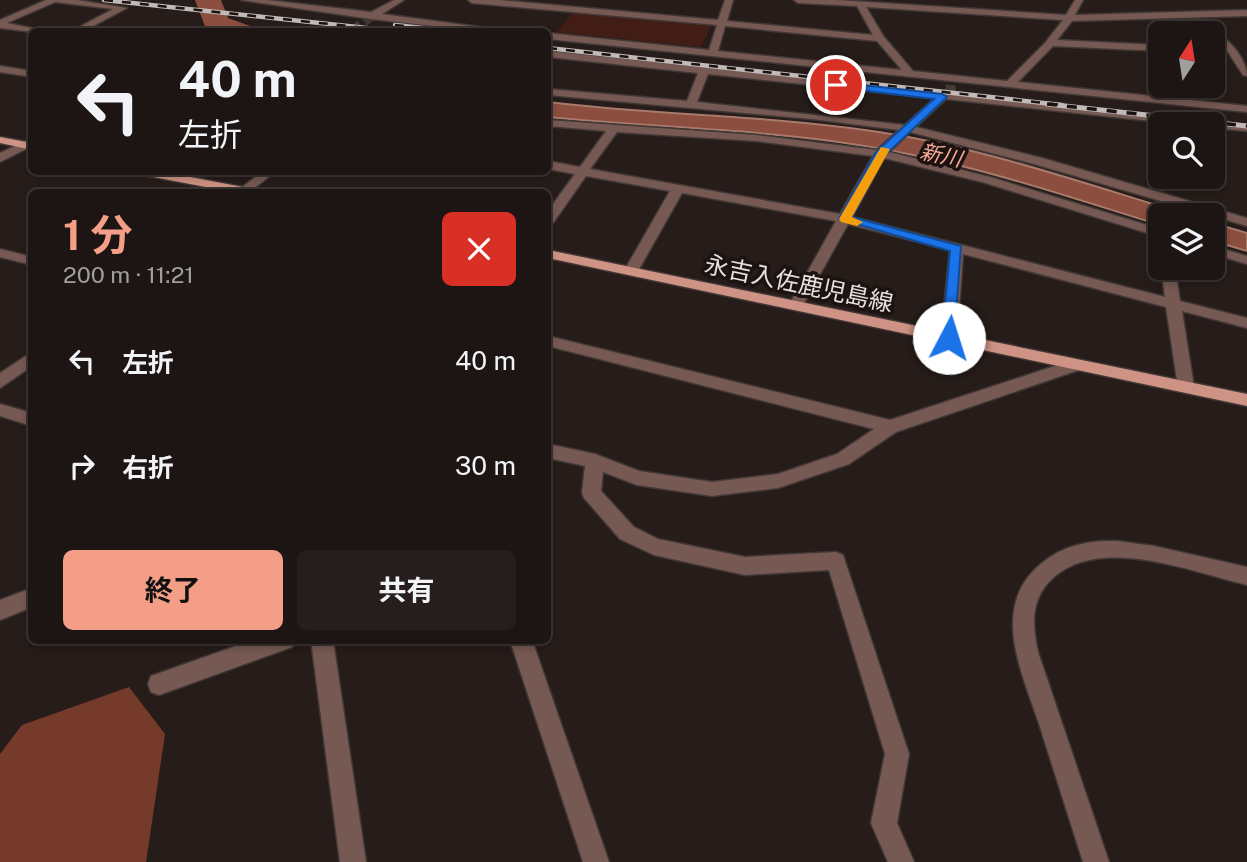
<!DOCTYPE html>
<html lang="ja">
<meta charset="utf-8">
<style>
body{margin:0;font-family:"Public Sans","Noto Sans JP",sans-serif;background:#251e1c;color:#f1f3f6;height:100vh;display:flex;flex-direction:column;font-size:26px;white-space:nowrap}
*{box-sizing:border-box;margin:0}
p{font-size:23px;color:#a09fa0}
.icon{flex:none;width:38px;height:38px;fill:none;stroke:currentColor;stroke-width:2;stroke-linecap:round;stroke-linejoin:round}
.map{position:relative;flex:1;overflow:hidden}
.panel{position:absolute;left:28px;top:189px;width:523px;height:455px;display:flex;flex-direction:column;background:#1c1513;border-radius:10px;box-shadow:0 4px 10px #0003,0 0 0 2px #3a3433}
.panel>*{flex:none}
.top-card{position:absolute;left:28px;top:28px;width:523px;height:147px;border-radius:10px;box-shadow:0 4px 10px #0003,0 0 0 2px #3a3433;background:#1c1513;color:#f1f3f6;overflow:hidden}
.needle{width:46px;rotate:12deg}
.buttons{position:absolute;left:1148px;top:21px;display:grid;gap:14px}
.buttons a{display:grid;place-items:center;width:77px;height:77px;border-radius:10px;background:#1c1513;box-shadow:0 4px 10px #0003,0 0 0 2px #3a3433;font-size:35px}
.pin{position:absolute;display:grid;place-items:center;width:60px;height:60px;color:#fff;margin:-30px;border:4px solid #fff;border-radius:50%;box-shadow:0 2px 7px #0007}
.me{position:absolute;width:77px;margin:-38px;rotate:5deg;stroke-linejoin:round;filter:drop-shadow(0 0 5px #0008)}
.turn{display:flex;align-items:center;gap:24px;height:147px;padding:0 35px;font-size:32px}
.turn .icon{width:91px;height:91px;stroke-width:2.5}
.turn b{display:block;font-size:49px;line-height:60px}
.round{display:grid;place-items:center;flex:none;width:74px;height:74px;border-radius:10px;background:#251e1c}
.overview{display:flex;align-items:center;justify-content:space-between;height:119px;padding:0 35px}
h1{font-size:42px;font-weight:700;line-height:52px;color:#f49e88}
.button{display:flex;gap:14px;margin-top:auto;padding:14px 35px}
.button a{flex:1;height:80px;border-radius:10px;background:#f49e88;color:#111;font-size:28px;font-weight:700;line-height:80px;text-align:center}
.button a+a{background:#251e1c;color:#f1f3f6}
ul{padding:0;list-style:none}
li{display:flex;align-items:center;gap:21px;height:105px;padding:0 35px}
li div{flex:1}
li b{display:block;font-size:26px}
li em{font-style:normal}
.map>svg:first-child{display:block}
</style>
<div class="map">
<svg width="1247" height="862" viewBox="0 0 1247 862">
<rect width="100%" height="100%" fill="#261c19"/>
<polygon fill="#411d15" points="573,12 711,26 701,47 557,32"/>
<polygon fill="#763a2b" points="129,687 165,734 146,862 0,862 0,754 22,725"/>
<g fill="#8c4e3e" stroke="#a87a6e" stroke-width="2">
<path d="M 548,102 C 653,115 760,115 865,130 C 976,145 1082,183 1189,215 L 1160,215 L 1160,225 C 1075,199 991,170 903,153 C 787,129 666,129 548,117 Z"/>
<polygon points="1213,223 1247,233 1247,251 1213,241"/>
</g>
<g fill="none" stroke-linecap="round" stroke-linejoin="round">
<polygon fill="#8c4e3e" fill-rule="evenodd" points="195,0 221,0 228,18 250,26 254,32 214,32 206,29"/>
<g stroke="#433937" stroke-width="10" stroke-dasharray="10 4.5" stroke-linecap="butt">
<polyline points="353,31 371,16"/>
<polyline points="950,95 951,83"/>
</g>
<g stroke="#413735" stroke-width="3">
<g id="street">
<polygon points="46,0 77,0 127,8 82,32 70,32 113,9 55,2 7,23 51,32 32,32 0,28 0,20"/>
<polygon points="241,0 267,0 371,12 394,0 404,0 382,14 518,32 487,32 371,19"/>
<path d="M 468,0 L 500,0 L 718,20 L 725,0 L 733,0 L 727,21 L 873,35 L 857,6 L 798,3 L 794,0 L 837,0 L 1066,15 L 1075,0 L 1083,0 L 1075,15 L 1247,10 L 1247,16 L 1072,21 L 1057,40 L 1160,45 L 1160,51 L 1053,46 L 1018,82 L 1247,106 L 1247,112 L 548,39 L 548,33 L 709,50 L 717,25 L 472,3 ZM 866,7 L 1063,20 L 1045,43 L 1007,81 L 913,71 L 884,37 ZM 725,26 L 877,41 L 902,70 L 718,51 Z"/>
<polygon points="353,28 358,31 348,32"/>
<path d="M 1210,33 C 1227,33 1247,60 1247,76 L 1243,75 L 1228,52 L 1213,40 L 1213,33 Z"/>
<path d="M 548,51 L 1247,125 L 1247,131 L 1213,128 L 1213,124 L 1179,124 L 946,99 L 916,127 L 1042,158 L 1247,218 L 1247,226 L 1034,164 L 910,132 L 889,152 L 990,177 L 1160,229 L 1160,237 L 982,182 L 884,158 L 852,217 L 1165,297 L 1161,268 L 1175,268 L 1180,301 L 1247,318 L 1247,328 L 1182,311 L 1194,387 L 1186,393 L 1178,387 L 1166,307 L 963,254 L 957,338 L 949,343 L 941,338 L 950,250 L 848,224 L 803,305 L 796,310 L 789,305 L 836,221 L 682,193 L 638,271 L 631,275 L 626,274 L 624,271 L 670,191 L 586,176 L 553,223 L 548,224 L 548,211 L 575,174 L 548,169 L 548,161 L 580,167 L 606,131 L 548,126 L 548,120 L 756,135 L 877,150 L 899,130 L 812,119 L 548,95 L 548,89 L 687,101 L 698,73 L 548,57 ZM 708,74 L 935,98 L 905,125 L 697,102 ZM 617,132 L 756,141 L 873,156 L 840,214 L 590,169 Z"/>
<polygon points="0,66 32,71 32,77 0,72"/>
<polygon points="32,138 32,146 0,162 0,153"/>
<polygon points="262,172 275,172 249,192 236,192"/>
<polygon points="1213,246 1247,256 1247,264 1213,254"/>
<polygon points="0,249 32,257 32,265 0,257"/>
<polygon points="548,336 890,420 1070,361 1082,361 1084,365 1082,369 896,432 849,464 778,488 712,496 637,485 603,472 601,491 634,527 658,539 745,557 836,552 843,555 909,754 897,823 914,862 888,862 871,823 885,754 829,570 745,575 654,555 620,539 584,498 582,493 585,466 548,458 548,444 595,454 639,471 712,482 778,474 837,454 874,429 548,346"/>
<polygon points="32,352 32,366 0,388 0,373"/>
<polygon points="0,404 32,413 32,426 0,416"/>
<path d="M 1117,541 L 1154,546 L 1247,567 L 1247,585 C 1192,572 1102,535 1054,577 C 1030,598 1032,624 1038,652 L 1109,862 L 1083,862 C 1069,818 1055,774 1041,730 C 1024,676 987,607 1042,563 C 1063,545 1090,540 1117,541 Z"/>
<polygon points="32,588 32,607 0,620 0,600"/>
<polygon points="253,640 295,640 292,647 159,695 151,692 148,684 151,676"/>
<polygon points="311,640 333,640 366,862 340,862"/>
<polygon points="510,640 532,640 609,862 583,862"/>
</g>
</g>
<g stroke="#413735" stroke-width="3">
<g id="primary">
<polygon points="0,137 32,143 32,150 0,143"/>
<polygon points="142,172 164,172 248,188 254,192 232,192 148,176"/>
<polygon points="548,250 1247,394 1247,406 548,258"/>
</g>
</g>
<use href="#street" fill="#765952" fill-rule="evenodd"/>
<use href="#primary" fill="#ce9384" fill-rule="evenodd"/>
<g stroke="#c2bab9" stroke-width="4.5">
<g id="rail-far1">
<polyline points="104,0 404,32"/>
<polyline points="395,25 458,32"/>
<polyline points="548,48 1062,105"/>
</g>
</g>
<g stroke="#c2bab9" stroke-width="5">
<polyline id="rail" points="1047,104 1247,126"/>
</g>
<use href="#rail-far1" stroke="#1c1310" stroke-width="2.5" stroke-dasharray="9" stroke-linecap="butt"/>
<use href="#rail" stroke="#1c1310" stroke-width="3.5" stroke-dasharray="10" stroke-linecap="butt"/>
</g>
<polygon fill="#1a73e8" stroke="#114b97" stroke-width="2" points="836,82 942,94 947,97 884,156 852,217 961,246 954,342 949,343 942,338 950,251 839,219 876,152 934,99 833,87 833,83"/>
<polygon fill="#f59e0b" points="881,147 890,149 852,217 863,222 857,226 841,222 839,219"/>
<g text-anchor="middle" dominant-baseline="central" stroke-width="7" stroke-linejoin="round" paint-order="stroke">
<g font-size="21" font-style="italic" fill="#f7aa97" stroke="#1c1310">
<text transform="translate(941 155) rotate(12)">新川</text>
</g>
<g font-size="24" fill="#e8e0df" stroke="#1c1310">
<text transform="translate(799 283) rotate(12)">永吉入佐鹿児島線</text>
</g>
</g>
</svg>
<div class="buttons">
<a><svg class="needle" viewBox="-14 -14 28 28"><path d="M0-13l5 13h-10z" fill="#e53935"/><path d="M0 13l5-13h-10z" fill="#a09fa0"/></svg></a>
<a><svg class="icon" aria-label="search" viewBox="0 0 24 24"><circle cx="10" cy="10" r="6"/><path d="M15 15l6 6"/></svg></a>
<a><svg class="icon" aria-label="layers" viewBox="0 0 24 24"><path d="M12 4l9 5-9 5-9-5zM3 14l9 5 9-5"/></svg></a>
</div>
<div class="pin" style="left:836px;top:85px;background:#d93025"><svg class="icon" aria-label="arrive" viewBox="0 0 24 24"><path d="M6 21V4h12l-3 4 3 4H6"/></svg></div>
<svg class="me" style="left:949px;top:338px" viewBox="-20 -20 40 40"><circle r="19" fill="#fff"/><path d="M0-13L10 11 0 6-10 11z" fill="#1a73e8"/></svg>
<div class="top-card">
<div class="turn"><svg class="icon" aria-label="left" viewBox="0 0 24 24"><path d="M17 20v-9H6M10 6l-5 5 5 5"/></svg><div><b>40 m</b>左折</div></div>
</div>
<section class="panel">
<div class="overview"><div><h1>1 分</h1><p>200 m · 11:21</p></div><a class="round" style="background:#d93025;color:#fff"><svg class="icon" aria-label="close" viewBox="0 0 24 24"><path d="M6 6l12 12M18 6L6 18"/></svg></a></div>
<ul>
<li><svg class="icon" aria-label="left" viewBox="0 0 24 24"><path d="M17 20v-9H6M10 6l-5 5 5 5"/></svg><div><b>左折</b></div><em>40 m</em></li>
<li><svg class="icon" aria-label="right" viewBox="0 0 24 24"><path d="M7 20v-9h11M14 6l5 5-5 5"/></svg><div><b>右折</b></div><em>30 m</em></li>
</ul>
<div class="button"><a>終了</a><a>共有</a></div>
</section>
</div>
